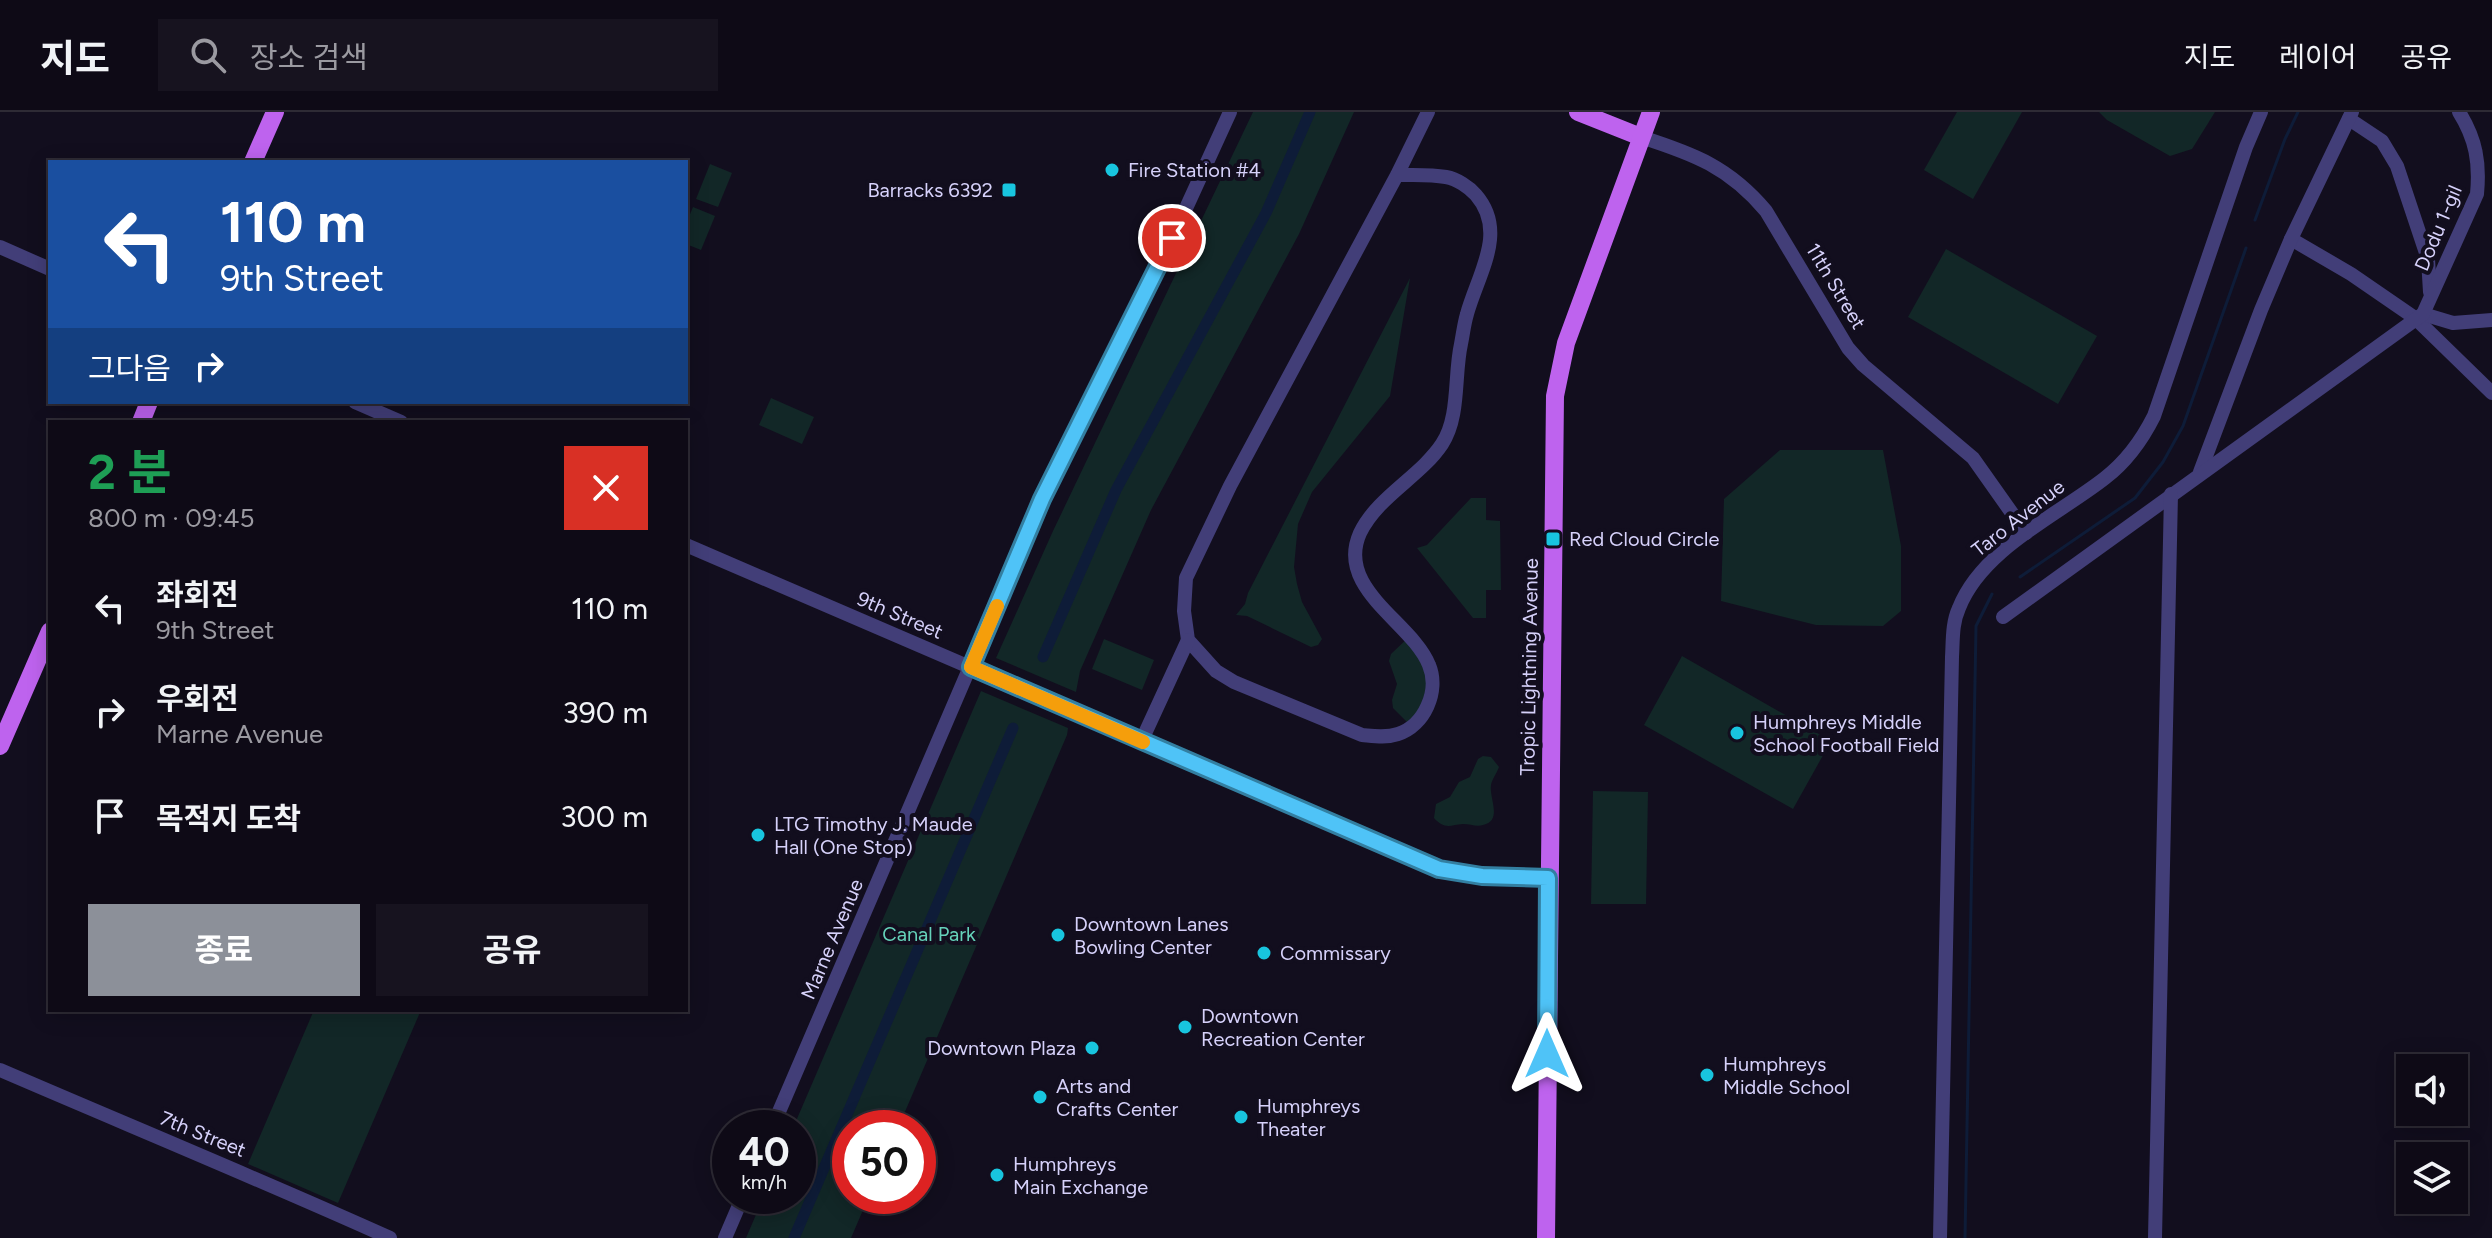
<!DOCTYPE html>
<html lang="ko">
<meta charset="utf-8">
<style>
body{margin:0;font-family:Figtree,"Noto Sans KR",sans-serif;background:#17131f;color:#f1f3f6;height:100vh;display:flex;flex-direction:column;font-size:30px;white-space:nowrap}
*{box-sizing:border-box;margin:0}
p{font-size:26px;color:#9b9aa1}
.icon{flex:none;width:44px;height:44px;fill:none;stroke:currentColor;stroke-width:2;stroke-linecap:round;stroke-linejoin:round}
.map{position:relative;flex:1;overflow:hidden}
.details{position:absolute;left:48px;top:308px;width:640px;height:592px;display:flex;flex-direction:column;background:#0e0a16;border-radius:0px;box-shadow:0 4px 20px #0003,0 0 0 2px #2e2b35}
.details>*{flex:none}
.guide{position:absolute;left:48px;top:48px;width:640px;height:244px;border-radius:0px;box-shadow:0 4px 20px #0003,0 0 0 2px #2e2b35;background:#1a4fa0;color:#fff;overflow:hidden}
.fabs{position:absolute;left:2396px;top:942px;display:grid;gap:16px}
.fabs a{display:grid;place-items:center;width:72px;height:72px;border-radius:0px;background:#0e0a16;box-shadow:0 4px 20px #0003,0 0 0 2px #2e2b35;font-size:40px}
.speed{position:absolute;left:712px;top:998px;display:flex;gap:16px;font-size:40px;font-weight:700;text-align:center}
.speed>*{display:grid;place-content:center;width:104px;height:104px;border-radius:50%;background:#0e0a16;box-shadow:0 4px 20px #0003,0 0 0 2px #2e2b35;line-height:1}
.speed small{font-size:20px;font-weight:400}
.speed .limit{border:12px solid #d22;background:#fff;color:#111}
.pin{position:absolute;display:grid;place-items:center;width:68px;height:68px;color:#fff;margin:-34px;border:4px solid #fff;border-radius:50%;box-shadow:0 2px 8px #0007}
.me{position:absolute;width:88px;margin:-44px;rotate:0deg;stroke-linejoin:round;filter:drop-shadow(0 0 6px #0008)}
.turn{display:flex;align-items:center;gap:28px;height:168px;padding:0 40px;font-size:36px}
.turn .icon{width:104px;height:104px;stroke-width:2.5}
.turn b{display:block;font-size:56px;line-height:68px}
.then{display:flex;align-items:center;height:76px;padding:0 40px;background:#0003;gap:16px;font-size:30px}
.round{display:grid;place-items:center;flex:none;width:84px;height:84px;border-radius:0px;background:#17131f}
.headline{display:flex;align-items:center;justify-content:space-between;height:136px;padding:0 40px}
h1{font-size:48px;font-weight:700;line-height:60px;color:#1e9e55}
.primary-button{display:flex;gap:16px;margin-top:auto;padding:16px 40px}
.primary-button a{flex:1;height:92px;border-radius:0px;background:#8c9099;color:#fff;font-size:32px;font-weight:700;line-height:92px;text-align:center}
.primary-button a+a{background:#17131f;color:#f1f3f6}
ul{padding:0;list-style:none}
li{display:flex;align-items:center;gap:24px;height:104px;padding:0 40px}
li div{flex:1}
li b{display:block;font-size:30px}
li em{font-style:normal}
header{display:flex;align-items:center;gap:48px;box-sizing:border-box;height:112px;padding:0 40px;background:#0e0a16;border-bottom:2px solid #2e2b35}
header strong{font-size:38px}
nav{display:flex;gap:44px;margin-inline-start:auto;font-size:28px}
.search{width:560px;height:72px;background:#17131f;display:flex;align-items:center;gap:20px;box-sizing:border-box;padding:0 28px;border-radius:0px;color:#9b9aa1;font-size:30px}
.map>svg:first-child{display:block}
</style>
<header>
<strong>지도</strong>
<div class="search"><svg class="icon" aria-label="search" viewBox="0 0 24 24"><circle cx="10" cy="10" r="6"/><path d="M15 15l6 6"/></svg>장소 검색</div>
<nav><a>지도</a><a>레이어</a><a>공유</a></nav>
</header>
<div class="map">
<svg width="2492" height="1126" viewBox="0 0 2492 1126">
<rect width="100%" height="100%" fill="#120e1e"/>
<g fill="#122727">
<polygon points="1253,0 1354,0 1299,122 1151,398 1080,559 1076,580 996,546 1053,419"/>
<polygon points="1957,0 2022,0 1973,87 1924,58"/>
<polygon points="2099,0 2215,0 2192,37 2170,44 2107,8"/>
<polygon points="710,52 732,61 718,95 696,87"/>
<polygon points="693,95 715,104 701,138 686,132 686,112"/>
<polygon points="1946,137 2097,224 2058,292 1908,205"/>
<polygon points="1410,166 1390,284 1312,380 1298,412 1294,455 1297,472 1302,490 1322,527 1318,533 1311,535 1247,504 1236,503 1245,492 1248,481"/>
<polygon points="771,286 814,305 802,332 759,313"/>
<polygon points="1780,338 1883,338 1901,434 1901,499 1883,514 1816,513 1721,489 1724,387"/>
<polygon points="1471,386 1486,386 1486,408 1500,409 1501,478 1486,478 1486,506 1473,506 1417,436 1427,433"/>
<polygon points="1409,525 1433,566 1412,615 1393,596 1392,588 1397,572 1389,549 1391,542"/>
<polygon points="1104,527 1154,548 1142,578 1092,557"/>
<polygon points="1682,544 1831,629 1793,697 1644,613"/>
<polygon points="981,579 1068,616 1067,623 898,1016 850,1016 850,1084 869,1084 851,1126 746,1126 764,1084 798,1084 798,1016 793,1016"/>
<path d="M 1483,644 L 1491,645 L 1499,655 C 1497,661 1492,667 1491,673 C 1489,686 1503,709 1483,713 C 1477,715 1470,712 1463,712 C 1450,713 1445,718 1434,706 L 1436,692 L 1450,685 L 1459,670 L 1470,665 L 1478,647 Z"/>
<polygon points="1593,679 1648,680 1646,792 1591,792"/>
<polygon points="314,898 421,898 338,1091 248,1052"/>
</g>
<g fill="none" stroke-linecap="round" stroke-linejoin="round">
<g stroke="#0e1c38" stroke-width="3">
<polyline points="2255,108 2285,27 2298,0"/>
<polyline points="2020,465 2135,386 2163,350 2183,314 2246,136"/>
<polyline points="1965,1126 1976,514 1992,482"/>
</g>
<g stroke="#0e1c38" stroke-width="11">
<polyline points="1043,545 1116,378 1266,101 1310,0"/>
<polyline points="794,1126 1013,616"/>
</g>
<g stroke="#423e78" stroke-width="14">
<polyline points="2349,7 2382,29 2397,54 2428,147 2430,180"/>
<path d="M 1641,25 C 1694,42 1729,55 1766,99 L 1848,236 L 1863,253 L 1973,346 L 2026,421"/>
<path d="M 1397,63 C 1413,63 1430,62 1446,65 C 1457,67 1469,75 1476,83 C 1508,120 1478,162 1467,202 C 1464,212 1463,222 1461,232 C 1454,263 1460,305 1442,332 C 1420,365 1378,384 1360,421 C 1335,477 1412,510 1429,553 C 1440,579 1424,614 1398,622 C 1386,626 1374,624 1362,623 L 1234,570 L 1216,559 L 1188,528 L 1184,499 L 1186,466 L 1230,374 L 1397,63 L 1428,0"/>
<polyline points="2291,127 2351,162 2415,206 2492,281"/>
<polyline points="0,135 50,157"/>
<polyline points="2423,202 2453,211 2492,208"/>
<polyline points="355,290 401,310"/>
<polyline points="2200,360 2261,198 2291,127 2352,0"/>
<polyline points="686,433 1439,757 1482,764 1548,766"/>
<path d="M 2003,505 L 2423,202 L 2477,82 C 2480,51 2476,27 2459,0"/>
<polyline points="1141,630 1188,528"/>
<path d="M 0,958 C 130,1014 261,1068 390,1126"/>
<polyline points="772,1016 1042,387 1182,105 1230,0"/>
<polyline points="725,1126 743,1084"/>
<path d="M 1940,1126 L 1952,545 C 1953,528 1952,511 1959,496 C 1982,437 2058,403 2105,366 C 2127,349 2142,328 2154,304 L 2246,35 L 2261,0"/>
<polyline points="2155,1126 2171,382"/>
</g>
<g stroke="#be63ee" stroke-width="18">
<polyline points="1578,0 1641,25"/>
<polyline points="253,50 275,0"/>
<polyline points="141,310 149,290"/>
<polyline points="0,634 50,519"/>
<polyline points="1546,1126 1555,284 1566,231 1651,0"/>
</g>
</g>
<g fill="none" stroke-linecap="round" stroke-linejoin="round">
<g stroke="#337fa1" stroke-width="20">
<polyline id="route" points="1172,126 1042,387 971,555 1439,757 1482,764 1548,766 1547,942"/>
</g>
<use href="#route" stroke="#4fc3f7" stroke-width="14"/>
<polyline stroke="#f59e0b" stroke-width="14" points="997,494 971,555 1143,630"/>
</g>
<g fill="#18c5df" stroke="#120e1e" stroke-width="3">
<circle cx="1112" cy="58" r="8"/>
<rect x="1001" y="70" width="16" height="16" rx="4"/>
<rect x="1545" y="419" width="16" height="16" rx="4"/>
<circle cx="1737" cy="621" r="8"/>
<circle cx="758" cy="723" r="8"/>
<circle cx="1058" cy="823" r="8"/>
<circle cx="1264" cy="841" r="8"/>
<circle cx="1185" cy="915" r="8"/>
<circle cx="1092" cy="936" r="8"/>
<circle cx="1707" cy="963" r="8"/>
<circle cx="1040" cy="985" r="8"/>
<circle cx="1241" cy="1005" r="8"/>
<circle cx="997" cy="1063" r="8"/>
</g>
<g text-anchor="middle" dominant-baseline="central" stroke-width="8" stroke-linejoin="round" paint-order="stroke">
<g font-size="20" fill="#d6d1fa" stroke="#120e1e" text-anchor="start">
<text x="1128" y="58">Fire Station #4</text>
<text x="993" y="78" text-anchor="end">Barracks 6392</text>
<text x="1569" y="427">Red Cloud Circle</text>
<text x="1753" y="610">Humphreys Middle<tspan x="1753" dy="23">School Football Field</tspan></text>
<text x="774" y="712">LTG Timothy J. Maude<tspan x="774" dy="23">Hall (One Stop)</tspan></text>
<text x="1074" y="812">Downtown Lanes<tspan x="1074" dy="23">Bowling Center</tspan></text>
<text x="1280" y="841">Commissary</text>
<text x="1201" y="904">Downtown<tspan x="1201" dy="23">Recreation Center</tspan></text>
<text x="1076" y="936" text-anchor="end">Downtown Plaza</text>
<text x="1723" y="952">Humphreys<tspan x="1723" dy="23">Middle School</tspan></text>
<text x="1056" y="974">Arts and<tspan x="1056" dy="23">Crafts Center</tspan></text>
<text x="1257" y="994">Humphreys<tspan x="1257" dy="23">Theater</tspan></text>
<text x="1013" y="1052">Humphreys<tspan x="1013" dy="23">Main Exchange</tspan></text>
</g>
<g font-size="20" fill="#d6d1fa" stroke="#120e1e">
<text transform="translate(2438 116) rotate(-67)">Dodu 1-gil</text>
<text transform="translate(1836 174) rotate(59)">11th Street</text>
<text transform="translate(2018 406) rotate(-38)">Taro Avenue</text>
<text transform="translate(900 503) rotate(23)">9th Street</text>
<text transform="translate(1529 555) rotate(-89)">Tropic Lightning Avenue</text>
<text transform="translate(832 827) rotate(-67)">Marne Avenue</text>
<text transform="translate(203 1022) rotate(22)">7th Street</text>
</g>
<g font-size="20" fill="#65d2ba" stroke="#120e1e">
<text x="929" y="822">Canal Park</text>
</g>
</g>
</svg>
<div class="fabs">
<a><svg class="icon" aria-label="sound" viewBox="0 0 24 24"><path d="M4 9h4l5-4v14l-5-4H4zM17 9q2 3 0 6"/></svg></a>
<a><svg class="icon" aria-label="layers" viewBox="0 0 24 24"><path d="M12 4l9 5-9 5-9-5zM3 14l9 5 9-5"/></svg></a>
</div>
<div class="speed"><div>40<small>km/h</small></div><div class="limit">50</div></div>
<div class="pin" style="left:1172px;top:126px;background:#d93025"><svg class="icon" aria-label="arrive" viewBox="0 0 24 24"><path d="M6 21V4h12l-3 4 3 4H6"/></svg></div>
<svg class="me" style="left:1547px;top:942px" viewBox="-20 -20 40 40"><path d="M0-17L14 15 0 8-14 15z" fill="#4fc3f7" stroke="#fff" stroke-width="4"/></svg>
<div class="guide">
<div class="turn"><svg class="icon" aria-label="left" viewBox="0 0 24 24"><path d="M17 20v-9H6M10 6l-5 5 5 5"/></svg><div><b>110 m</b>9th Street</div></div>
<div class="then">그다음<svg class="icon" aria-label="right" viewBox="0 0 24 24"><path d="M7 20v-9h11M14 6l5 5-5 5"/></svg></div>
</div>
<section class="details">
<div class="headline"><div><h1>2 분</h1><p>800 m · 09:45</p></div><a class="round" style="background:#d93025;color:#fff"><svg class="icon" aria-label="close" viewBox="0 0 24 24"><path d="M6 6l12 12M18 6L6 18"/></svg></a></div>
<ul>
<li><svg class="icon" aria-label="left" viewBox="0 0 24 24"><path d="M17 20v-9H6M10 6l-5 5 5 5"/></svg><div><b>좌회전</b><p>9th Street</p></div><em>110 m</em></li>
<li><svg class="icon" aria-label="right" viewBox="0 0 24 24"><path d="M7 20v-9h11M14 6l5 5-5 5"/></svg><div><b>우회전</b><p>Marne Avenue</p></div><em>390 m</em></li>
<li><svg class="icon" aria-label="arrive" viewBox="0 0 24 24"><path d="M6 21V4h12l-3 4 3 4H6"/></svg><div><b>목적지 도착</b></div><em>300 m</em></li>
</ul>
<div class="primary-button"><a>종료</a><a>공유</a></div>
</section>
</div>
